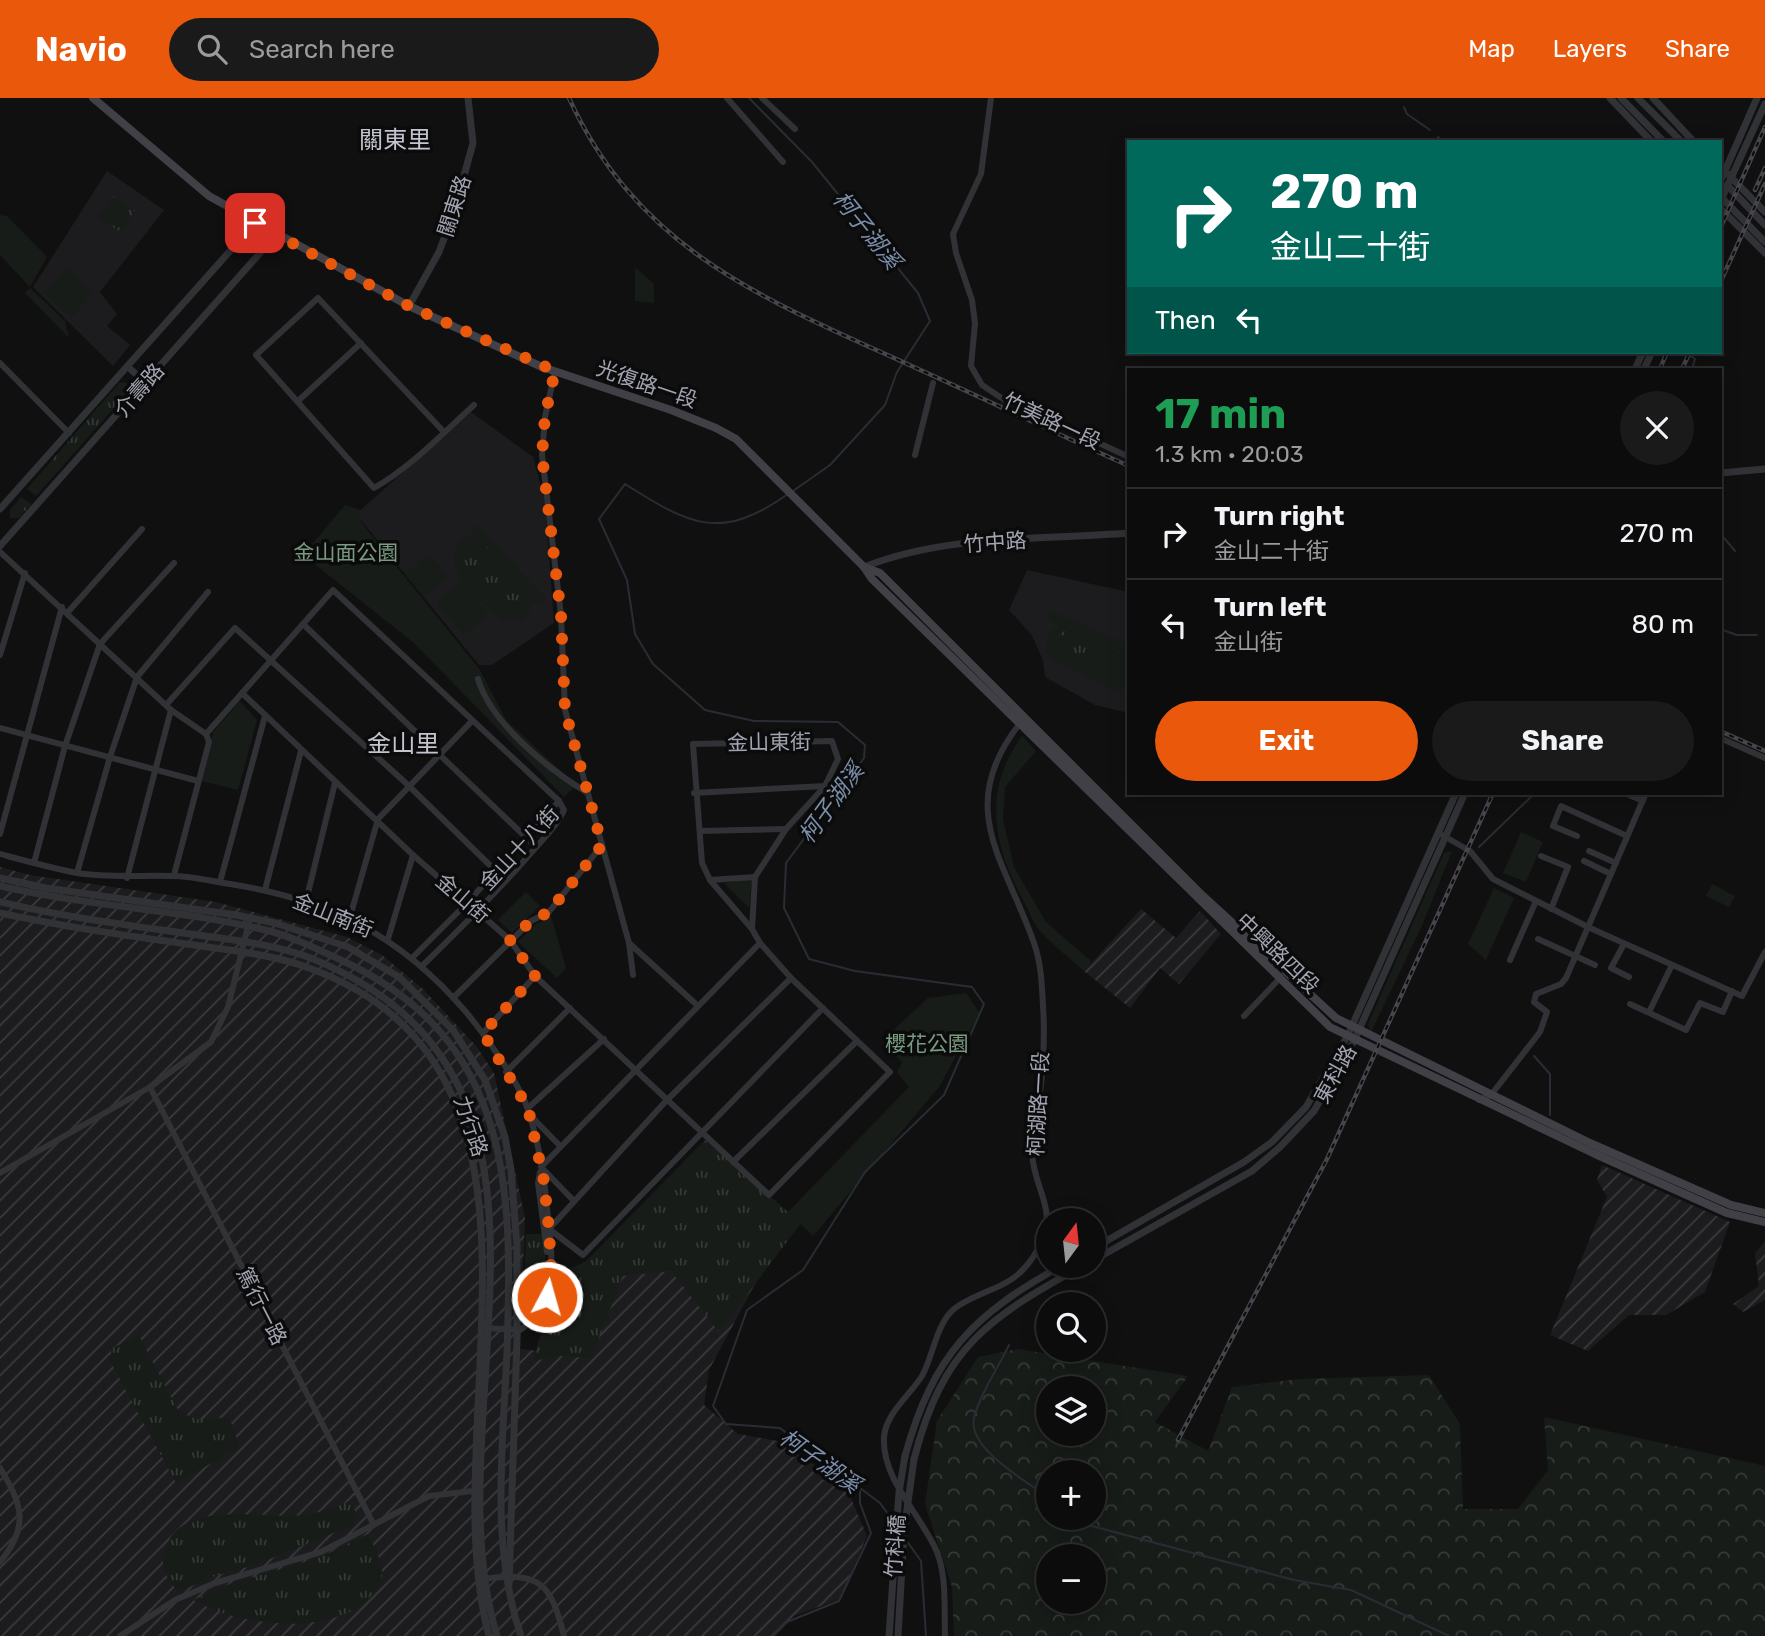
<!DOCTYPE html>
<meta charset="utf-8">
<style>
body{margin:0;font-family:Rubik,"Noto Sans TC",sans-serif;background:#1a1a1b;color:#f1f3f6;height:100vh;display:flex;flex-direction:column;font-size:26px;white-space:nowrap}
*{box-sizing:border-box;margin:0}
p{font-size:23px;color:#9a9b9d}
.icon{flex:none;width:38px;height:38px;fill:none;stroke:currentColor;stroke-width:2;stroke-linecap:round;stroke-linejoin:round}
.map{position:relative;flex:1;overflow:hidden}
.side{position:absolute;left:1127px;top:270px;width:595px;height:427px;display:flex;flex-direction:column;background:#0c0c0d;border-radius:0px;box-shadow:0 4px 18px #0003,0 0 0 2px #2c2c2e}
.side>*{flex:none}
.banner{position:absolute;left:1127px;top:42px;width:595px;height:214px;border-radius:0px;box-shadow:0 4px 18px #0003,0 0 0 2px #2c2c2e;background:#00695c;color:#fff;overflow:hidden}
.needle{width:46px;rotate:15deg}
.fabs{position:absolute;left:1036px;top:1110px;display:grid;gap:14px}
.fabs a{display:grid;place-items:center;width:70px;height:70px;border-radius:50%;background:#0c0c0d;box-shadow:0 4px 18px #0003,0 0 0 2px #2c2c2e;font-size:35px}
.pin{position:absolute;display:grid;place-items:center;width:60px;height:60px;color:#fff;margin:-30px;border-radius:14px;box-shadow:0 4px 10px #0006}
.me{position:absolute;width:77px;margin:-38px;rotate:6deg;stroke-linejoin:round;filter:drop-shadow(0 0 5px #0008)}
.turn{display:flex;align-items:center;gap:24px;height:147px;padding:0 28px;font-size:32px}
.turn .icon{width:91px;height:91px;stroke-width:2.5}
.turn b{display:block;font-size:49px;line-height:60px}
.then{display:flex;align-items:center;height:66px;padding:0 28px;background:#0003;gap:14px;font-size:26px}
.round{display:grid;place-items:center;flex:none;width:74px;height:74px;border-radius:37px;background:#1a1a1b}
.overview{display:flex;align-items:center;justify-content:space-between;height:119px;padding:0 28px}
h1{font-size:42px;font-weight:700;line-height:52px;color:#1e9e55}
.primary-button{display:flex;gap:14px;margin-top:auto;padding:14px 28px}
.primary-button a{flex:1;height:80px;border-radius:42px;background:#ea580c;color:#fff;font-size:28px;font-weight:700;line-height:80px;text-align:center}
.primary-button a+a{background:#1a1a1b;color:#f1f3f6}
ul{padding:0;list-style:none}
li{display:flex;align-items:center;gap:21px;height:91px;padding:0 28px;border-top:2px solid #2c2c2e}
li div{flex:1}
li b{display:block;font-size:26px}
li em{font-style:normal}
header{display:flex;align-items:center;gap:42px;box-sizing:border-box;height:98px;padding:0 35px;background:#ea580c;color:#fff}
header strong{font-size:33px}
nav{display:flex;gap:38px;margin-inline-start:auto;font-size:24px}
.search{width:490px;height:63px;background:#1a1a1b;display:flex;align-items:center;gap:18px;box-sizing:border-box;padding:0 24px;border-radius:38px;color:#9a9b9d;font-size:26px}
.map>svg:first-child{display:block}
</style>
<header>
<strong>Navio</strong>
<div class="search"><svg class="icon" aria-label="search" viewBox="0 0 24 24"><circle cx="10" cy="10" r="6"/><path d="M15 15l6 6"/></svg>Search here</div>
<nav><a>Map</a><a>Layers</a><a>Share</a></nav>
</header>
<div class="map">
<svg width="1765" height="1538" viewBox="0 0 1765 1538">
<defs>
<pattern id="industrial-furrows" width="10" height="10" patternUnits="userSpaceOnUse" patternTransform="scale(1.75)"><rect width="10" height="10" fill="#1c1c1e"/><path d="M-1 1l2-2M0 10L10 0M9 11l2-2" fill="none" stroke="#3a3a3c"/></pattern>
<pattern id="grass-tufts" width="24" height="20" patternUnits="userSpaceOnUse" patternTransform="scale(1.75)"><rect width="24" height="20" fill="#171c18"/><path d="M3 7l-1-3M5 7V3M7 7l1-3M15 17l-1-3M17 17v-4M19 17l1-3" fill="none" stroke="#363a37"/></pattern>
<pattern id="forest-crowns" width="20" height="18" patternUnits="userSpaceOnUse" patternTransform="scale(1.75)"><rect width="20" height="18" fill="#171c18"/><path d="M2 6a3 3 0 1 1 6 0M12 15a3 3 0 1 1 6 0" fill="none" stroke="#363a37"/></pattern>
</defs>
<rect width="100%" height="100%" fill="#101011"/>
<g fill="#1c1c1e">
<polygon points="107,73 164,112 100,194 117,216 107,228 130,247 113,268 33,189"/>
<polygon points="471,314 533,359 545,404 554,525 492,567 479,567 356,416"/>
<polygon points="1027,472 1129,494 1129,615 1095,607 1045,579 1043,562 1031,536 1009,512"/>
</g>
<g fill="url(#industrial-furrows)">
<polygon points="0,769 30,777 216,804 347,839 382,857 423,891 477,949 494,975 525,1120 520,1251 539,1253 706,1055 786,1128 709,1272 704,1307 738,1336 783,1344 847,1391 867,1438 840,1501 794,1518 776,1538 0,1538"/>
<polygon points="1141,811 1176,840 1200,813 1221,836 1179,886 1160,870 1130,910 1084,873"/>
<polygon points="1602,1067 1730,1124 1705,1194 1666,1217 1629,1217 1588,1253 1550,1237 1607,1099 1597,1082"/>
<polygon points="1765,1143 1765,1202 1743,1214 1733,1206 1759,1188 1755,1155"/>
</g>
<g fill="url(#grass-tufts)">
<polygon points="112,98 135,112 121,134 98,120"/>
<polygon points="120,284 127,285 129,293 36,398 27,391"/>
<polygon points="21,399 31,406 19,420 10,420 10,412"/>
<polygon points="478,444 486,447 523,488 526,500 518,513 502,513 464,469 461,453 469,445"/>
<polygon points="1064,533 1073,533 1093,541 1080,570 1058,560 1053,553 1057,538"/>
<polygon points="1119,552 1129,560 1129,580 1115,585 1105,581"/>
<path d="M 705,1042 L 801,1125 L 719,1234 L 671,1173 L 623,1178 L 591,1260 L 558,1258 L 534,1263 C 537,1241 543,1229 558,1212 L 580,1216 L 584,1190 L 569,1184 L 566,1172 L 585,1164 Z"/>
<path d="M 526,1136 L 542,1136 C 547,1172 556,1197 523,1221 Z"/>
<polygon points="139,1238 179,1314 199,1322 229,1319 240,1349 176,1385 109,1261 112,1257 110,1251"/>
<path d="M 349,1403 L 357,1416 L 353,1427 L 255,1467 L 212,1479 L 178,1494 C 165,1478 158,1466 167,1446 C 186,1401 268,1422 303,1417 C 319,1415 334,1410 349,1403 Z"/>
<path d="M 368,1436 C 373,1448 383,1463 382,1477 C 381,1486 371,1498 365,1504 C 323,1538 239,1528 193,1502 L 227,1487 L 321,1459 Z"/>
</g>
<path fill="url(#forest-crowns)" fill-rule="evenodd" d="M 1018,1251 L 1188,1278 L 1155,1324 L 1208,1353 L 1232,1289 L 1300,1281 L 1429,1277 L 1460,1326 L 1463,1411 L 1518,1411 L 1548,1372 L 1544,1319 L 1765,1368 L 1765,1538 L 954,1538 L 952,1489 L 925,1406 L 937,1323 L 978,1259 ZM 1048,1290 L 1094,1290 L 1094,1335 L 1048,1335 ZM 1048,1374 L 1094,1374 L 1094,1419 L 1048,1419 ZM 1048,1458 L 1094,1458 L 1094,1503 L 1048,1503 Z"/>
<g fill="#171c18" fill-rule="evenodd">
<polygon points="0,117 7,118 47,159 30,189 0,157"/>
<polygon points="635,169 654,186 654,205 635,203"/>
<polygon points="67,170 94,195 71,220 43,195"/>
<polygon points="30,190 65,223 69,240 25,195"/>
<polygon points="1004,298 1037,314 1031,326 998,311"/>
<polygon points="345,407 361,412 357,417 368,433 480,572 506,622 576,687 564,699 414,545 303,457"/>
<path d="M 477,427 L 546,501 L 538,507 L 533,503 L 527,518 L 521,523 L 502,522 L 494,516 C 480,500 442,472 457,448 C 461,441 467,438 475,437 L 471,432 ZM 478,444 L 486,447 L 523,488 L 526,500 L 518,513 L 502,513 L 464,469 L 461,453 L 469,445 Z"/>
<polygon points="428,455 449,477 426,499 405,477"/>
<polygon points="461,484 489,516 464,537 436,506"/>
<path d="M 1051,513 L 1129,547 L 1129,560 L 1119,553 L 1105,580 L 1115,585 L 1129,580 L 1129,590 L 1111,592 L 1049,560 C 1044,546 1046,534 1059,528 L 1047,521 ZM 1064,533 L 1073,533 L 1093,541 L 1080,569 L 1059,560 L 1053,553 L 1057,538 Z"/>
<polygon points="240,603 257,622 238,692 202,683 213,634"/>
<path d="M 1022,638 L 1036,653 L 1005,689 L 1003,721 L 1014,769 L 1046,824 L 1092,864 L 1084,873 C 1069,859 1049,845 1037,829 C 1031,820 1027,809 1022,800 C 992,745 983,691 1022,638 Z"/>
<polygon points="1521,734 1543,744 1526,784 1503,775"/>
<polygon points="1452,753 1421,830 1372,932 1370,932 1368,926 1444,755"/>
<polygon points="752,781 749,810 724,785"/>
<polygon points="1712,786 1735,798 1729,809 1706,798"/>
<polygon points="1494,790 1514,800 1486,862 1468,846"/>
<polygon points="526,794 540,808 512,835 498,822"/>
<polygon points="551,818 566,870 557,880 518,844 536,826"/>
<polygon points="966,895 980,915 939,989 813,1138 788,1114 909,989 897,975 902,964 882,943 928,900"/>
</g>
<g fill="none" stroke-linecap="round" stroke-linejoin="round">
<g stroke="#282d34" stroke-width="2">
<polyline points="749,0 812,64 918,195 930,223 897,274 885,307 830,367 793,393"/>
<polyline points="1404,9 1407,16 1430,32"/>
<polyline points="1438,39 1444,44"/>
<polyline points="1685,254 1695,261 1692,271"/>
<path d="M 788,396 C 720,444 690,427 625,386 L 599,421 L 627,482 L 635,536 L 653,566 L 705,612 L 754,623 L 838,624 L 865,647 L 864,660 L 786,765 L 784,810 L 809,861 L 855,873 L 972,889 L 984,906 L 944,997 L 865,1074 L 803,1172 L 747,1212 L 713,1308 L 726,1326 L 780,1330 L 880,1405 L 893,1423"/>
<polyline points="1720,435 1735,453"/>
<polyline points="1720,531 1737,537 1757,537"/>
<polyline points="1479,749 1535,695"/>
<polyline points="1534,958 1550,976 1550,1017"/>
<path d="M 1009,1247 C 999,1268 979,1298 974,1320 C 967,1350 1027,1384 1048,1399"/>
<polyline points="1076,1419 1088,1427 1294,1482 1351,1492 1449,1538"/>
<polyline points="906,1442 921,1463 926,1538"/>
<polyline points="771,1538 787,1524 839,1503 871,1435 860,1405 860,1391"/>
</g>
<g stroke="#313236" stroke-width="6">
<polyline points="727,0 783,64"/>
<polyline points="762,0 795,31"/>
<polyline points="991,0 981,76 953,136 956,155 972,202 975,225 971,268 982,287 1000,299 1129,359"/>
<polyline points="0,265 69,335"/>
<polyline points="555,273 545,319 542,357 561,517 565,612 629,845 633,877"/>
<polyline points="298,303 361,245"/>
<path d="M 444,334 L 318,200 L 256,257 L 374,390 C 411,369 443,335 474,307"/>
<polyline points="915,357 933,285"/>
<polyline points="0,454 171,612 206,636"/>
<polyline points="68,514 142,431"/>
<polyline points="303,526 536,749"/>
<polyline points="0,557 25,475"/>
<path d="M 478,581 C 491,625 547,670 586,694"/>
<polyline points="242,595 413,757 510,842 535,878 769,1097 890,974 791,880 760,845 752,831 755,779 786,731 825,688 838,661 832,643 693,646 702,765 710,782 752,831"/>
<polyline points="166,607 235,530 408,687 506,783"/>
<polyline points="0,630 198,683"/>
<path d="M 206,636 L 333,492 L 559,703 L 564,712 C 557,728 542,742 531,755 C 496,795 459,832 422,868"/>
<polyline points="1720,640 1765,660"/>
<polyline points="694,695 825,688"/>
<polyline points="1625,695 1643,703"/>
<polyline points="700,733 786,731"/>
<polyline points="0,736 62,509"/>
<polyline points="1442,737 1470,753 1493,781 1590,830 1742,898 1765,854"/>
<polyline points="1577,738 1553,728 1561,708 1627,738"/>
<polyline points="1589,753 1616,765"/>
<path d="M 0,756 C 26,763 51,770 77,775 C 110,780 140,777 172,778 C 191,778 211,783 230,786 C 330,802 400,837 466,914 C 485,937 519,984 528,1012 C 537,1039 543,1072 546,1100 C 550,1145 564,1203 520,1232 L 485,1230"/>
<polyline points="1541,758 1568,769 1551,811"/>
<polyline points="1584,763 1611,776"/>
<polyline points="34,765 65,648 100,546 174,465"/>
<polyline points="77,775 110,659 137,579 208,494"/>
<polyline points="174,777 209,644 206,636"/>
<polyline points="127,780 171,612"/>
<polyline points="710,782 755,779"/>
<polyline points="220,784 265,618"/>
<polyline points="265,792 301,653"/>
<polyline points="306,803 335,685"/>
<polyline points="350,819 378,721 472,623"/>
<polyline points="388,841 413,757"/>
<polyline points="1538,841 1595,867"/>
<polyline points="629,845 698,908"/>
<polyline points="1624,846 1611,870 1629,879"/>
<polyline points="412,860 468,804 559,703"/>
<polyline points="1510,862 1536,803"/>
<polyline points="453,900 531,823 549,814 602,747"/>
<polyline points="1630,906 1686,932 1700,905 1723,914 1732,893"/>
<polyline points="1649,914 1672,867"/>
<polyline points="1244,918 1281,879"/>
<polyline points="483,935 535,878"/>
<polyline points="506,974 570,910"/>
<polyline points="150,989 374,1427"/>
<polyline points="1479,1002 1491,997 1540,934 1547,914 1534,904 1536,896 1561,886 1566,880 1646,695"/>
<polyline points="528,1010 604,941"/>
<polyline points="529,1016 560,1048"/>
<polyline points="733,1064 857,943"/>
<polyline points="541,1069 760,845"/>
<polyline points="542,1070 574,1103"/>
<polyline points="540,1074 538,1085 547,1154"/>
<polyline points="0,1075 150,989 211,944 228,909 250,820"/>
<polyline points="549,1131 583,1157 823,910"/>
<polyline points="549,1131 666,1003 791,880"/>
<path d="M 0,1370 C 22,1406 30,1428 0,1464"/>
<path d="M 484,1481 C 541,1473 551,1486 564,1538"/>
<polyline points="120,1538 175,1502 215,1485 321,1454 429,1398 473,1393"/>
<path d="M 945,1538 C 944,1511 947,1480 937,1454 C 922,1418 882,1382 884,1340 C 885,1316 910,1297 922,1278 C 934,1257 936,1222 958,1208 C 991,1187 1015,1192 1038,1151 C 1060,1111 1034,1094 1032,1055 C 1031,1038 1037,1020 1039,1003 C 1043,973 1045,938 1043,908 C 1042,887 1041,865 1034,845 C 1005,762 953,709 1021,624"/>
</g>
<g stroke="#313236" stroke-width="7">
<polyline points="1610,0 1652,44"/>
<polyline points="1621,0 1664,44"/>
<polyline points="1638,0 1682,44"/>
<polyline points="1653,0 1694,44"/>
<polyline points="1720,68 1765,114"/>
<polyline points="1720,84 1757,0"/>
<polyline points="1727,87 1765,127"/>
<polyline points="1721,99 1765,144"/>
<polyline points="1720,104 1765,6"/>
<polyline points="1720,110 1765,155"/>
<polyline points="409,208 439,154 454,114 473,45 468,0"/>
<polyline points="128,269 146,285"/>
<polyline points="1635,271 1643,254"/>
<polyline points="1644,271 1652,254"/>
<polyline points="1720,375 1765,371"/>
<polyline points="0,411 255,125"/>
<polyline points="0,448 268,146 281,138"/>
<path d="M 864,469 C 947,436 1041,442 1129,435"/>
<polyline points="0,780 46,790 236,817 275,825 348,849 399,879 453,932 485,982 505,1039 511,1072 517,1148 517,1240 509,1487"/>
<path d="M 0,788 C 86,808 175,811 261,831 C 289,837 317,851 343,863 C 512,942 513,1091 507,1254 C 503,1348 490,1447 521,1538"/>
<path d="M 0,804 C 63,819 127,827 191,836 C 231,842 275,846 313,861 C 610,982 428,1311 497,1538"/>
<path d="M 0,815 C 64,829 129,838 194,847 C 233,853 272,856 309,870 C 589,972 431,1323 489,1538"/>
<polyline points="1094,1150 1244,1064 1272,1044 1306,1009 1347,939 1456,695"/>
<polyline points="1094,1162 1252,1073 1280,1049 1314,1013 1354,943 1465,695"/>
<path d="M 905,1358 C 933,1257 973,1216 1063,1167"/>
<path d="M 914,1361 C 943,1249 988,1220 1084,1167"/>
</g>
<g stroke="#404046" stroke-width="8">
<polyline points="93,0 209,98 409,208 542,269 671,312 716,330 736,341 864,469 872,481 1330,929 1595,1056 1727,1115 1765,1124"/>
<polyline points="864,469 880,475 1202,797 1336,920 1590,1045 1731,1107 1765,1115"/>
</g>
<g stroke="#45454b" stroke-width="4.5">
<g id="rail">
<path d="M 569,0 C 641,157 770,203 916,270 C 987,302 1057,336 1129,368"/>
<polyline points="1755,92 1765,70"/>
<polyline points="1720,131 1765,29"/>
<polyline points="1720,185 1765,86"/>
<polyline points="1660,271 1667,254"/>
<polyline points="1682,271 1690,254"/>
<polyline points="1720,633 1765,653"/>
<polyline points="1178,1342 1327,1061 1493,695"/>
</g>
</g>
<use href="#rail" stroke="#0b0b0c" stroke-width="2" stroke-dasharray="5" stroke-linecap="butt"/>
<g stroke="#313236" stroke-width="7">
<polyline points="889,1538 899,1394 905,1358"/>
<polyline points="898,1538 904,1433 914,1361"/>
</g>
</g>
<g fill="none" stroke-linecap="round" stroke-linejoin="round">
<polyline stroke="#ea580c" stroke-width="12" stroke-dasharray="0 21.6" points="255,125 409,208 555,273 545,318 542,357 561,517 565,612 602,747 549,814 531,823 510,842 535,878 483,935 528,1010 544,1083 549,1132 551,1170 547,1199"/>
</g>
<g text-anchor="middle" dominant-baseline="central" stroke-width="7" stroke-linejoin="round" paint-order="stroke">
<g font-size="21" fill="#a2a5b1" stroke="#0b0b0c">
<text transform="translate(454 108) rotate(-72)">關東路</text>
<text transform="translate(647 286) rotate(19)">光復路一段</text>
<text transform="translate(139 292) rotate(-49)">介壽路</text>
<text transform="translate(1052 323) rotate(25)">竹美路一段</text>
<text transform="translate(995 444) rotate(-4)">竹中路</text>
<text transform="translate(769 644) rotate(-1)">金山東街</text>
<text transform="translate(519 750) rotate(-47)">金山十八街</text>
<text transform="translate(463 800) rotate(41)">金山街</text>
<text transform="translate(333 817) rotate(22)">金山南街</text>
<text transform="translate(1278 855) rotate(44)">中興路四段</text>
<text transform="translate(1335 976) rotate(-61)">東科路</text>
<text transform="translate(1038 1006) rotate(-87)">柯湖路一段</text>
<text transform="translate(471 1028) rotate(71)">力行路</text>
<text transform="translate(262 1208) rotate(63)">篤行一路</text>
<text transform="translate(895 1448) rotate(-86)">竹科橋</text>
</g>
<g font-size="21" fill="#7a9b81" stroke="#0b0b0c">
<text x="346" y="454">金山面公園</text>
<text x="927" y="945">櫻花公園</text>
</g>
<g font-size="23" font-style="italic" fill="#7b8eaa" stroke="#0b0b0c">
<text transform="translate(867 132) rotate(51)">柯子湖溪</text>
<text transform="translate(831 705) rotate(-54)">柯子湖溪</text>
<text transform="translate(820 1363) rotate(35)">柯子湖溪</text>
</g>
<g font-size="24" fill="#c3c4ce" stroke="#0b0b0c">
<text x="395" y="42">關東里</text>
<text x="403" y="646">金山里</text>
</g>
</g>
</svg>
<div class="fabs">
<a><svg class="needle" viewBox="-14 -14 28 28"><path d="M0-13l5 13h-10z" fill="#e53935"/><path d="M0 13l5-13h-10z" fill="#9a9b9d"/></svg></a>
<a><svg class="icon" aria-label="search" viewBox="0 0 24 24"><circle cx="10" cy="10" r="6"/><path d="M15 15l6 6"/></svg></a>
<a><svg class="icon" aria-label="layers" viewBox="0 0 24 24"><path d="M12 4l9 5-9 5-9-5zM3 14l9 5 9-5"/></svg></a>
<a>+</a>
<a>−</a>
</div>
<div class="pin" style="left:255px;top:125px;background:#d93025"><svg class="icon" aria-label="arrive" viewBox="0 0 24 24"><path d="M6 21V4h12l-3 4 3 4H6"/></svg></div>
<svg class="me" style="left:547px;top:1199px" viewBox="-20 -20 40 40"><circle r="17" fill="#ea580c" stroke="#fff" stroke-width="3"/><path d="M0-11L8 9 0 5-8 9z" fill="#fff"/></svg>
<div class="banner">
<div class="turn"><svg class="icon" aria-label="right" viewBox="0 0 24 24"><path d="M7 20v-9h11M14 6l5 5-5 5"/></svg><div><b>270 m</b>金山二十街</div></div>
<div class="then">Then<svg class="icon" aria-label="left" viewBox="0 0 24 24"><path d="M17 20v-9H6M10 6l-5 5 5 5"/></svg></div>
</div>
<section class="side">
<div class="overview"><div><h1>17 min</h1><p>1.3 km · 20:03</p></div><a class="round"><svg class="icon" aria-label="close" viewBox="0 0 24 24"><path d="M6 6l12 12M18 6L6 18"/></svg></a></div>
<ul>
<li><svg class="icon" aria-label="right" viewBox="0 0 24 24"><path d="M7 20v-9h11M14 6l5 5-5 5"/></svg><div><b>Turn right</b><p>金山二十街</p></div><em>270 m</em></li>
<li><svg class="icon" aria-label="left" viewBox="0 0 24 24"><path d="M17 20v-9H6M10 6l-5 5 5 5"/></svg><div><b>Turn left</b><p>金山街</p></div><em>80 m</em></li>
</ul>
<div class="primary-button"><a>Exit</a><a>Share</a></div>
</section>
</div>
